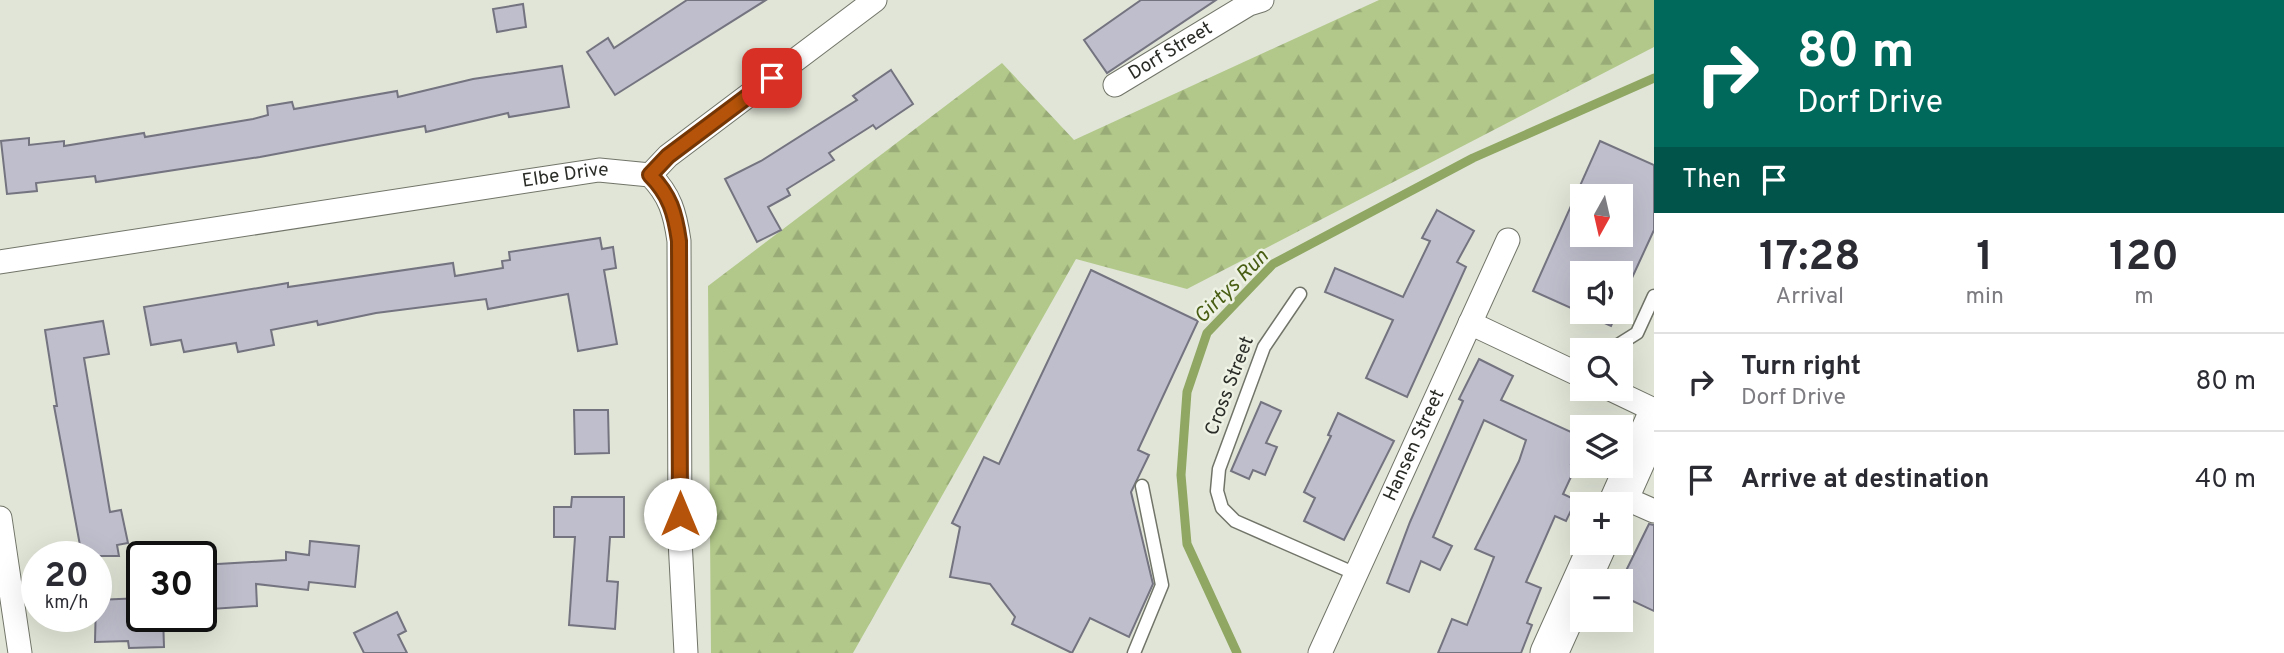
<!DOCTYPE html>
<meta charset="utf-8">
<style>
body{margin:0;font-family:Overpass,sans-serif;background:#f7f7f7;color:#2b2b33;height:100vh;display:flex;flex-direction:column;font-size:26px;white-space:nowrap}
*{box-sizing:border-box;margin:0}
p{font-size:23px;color:#7c7c81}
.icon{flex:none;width:38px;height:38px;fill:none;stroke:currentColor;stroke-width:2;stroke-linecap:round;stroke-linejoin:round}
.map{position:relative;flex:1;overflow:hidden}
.sheet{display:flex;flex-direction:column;background:#fff;width:630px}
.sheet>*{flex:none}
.top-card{background:#00695c;color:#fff;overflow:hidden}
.needle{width:46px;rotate:188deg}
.buttons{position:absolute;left:1570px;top:184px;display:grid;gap:14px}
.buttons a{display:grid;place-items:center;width:63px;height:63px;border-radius:0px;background:#fff;box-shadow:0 7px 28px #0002;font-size:35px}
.speed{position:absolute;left:21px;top:541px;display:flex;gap:14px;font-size:35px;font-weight:700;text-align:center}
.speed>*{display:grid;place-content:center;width:91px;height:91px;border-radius:50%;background:#fff;box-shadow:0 7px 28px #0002;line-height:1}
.speed small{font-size:18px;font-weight:400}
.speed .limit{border:4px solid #111;border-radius:10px;background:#fff;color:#111}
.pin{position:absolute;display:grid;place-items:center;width:60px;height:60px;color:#fff;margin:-30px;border-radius:14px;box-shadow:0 4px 10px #0006}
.me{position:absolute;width:77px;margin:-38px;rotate:0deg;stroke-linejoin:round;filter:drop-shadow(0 0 5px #0008)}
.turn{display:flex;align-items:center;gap:24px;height:147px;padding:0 28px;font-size:32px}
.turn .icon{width:91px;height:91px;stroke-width:2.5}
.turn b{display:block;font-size:49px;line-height:60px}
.then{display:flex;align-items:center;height:66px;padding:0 28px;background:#0003;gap:14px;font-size:26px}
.eta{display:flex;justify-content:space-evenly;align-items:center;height:119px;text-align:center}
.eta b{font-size:42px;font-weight:700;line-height:49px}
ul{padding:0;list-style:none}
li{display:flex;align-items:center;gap:21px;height:98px;padding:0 28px;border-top:2px solid #e1e1e2}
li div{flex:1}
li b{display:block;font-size:26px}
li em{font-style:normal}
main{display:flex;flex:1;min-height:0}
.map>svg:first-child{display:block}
</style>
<main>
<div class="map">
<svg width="1654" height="653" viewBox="0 0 1654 653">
<defs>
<pattern id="forest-firs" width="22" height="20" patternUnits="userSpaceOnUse" patternTransform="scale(1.75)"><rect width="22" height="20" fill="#b2c88a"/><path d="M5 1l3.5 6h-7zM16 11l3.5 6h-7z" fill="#99ac77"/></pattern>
</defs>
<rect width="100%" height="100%" fill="#e0e5d7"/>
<polygon fill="url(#forest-firs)" points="1379,0 1654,0 1654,47 1187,289 1076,259 853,653 711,653 708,286 1002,63 1074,140"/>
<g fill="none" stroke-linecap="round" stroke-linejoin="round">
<polyline stroke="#8fa762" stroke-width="9" points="1237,653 1187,544 1181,475 1187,392 1207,333 1273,264 1473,158 1654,78"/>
</g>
<g fill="#bfbecc" stroke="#747380" stroke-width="2" fill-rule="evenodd">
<polygon points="687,0 766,0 615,95 587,52 608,38 614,48"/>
<polygon points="1141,0 1216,0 1107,73 1084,40"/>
<polygon points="523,4 526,27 497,32 493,9"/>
<polygon points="562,66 569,107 509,117 508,113 426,132 425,126 260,157 96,182 95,176 36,183 37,191 7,194 1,141 29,138 29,145 64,141 64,146 144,133 145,137 253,119 268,115 267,106 292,102 294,109 397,91 398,97 473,79"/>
<polygon points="891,70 913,104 876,129 873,125 829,153 834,160 787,189 790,195 768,207 781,230 757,242 725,179 761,161 857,100 853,96"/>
<path d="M 1600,141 L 1654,165 L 1654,230 L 1620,304 L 1620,273 L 1582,273 L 1582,312 L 1617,312 L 1611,326 L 1533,291 ZM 1582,196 L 1620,196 L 1620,234 L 1582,234 Z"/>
<polygon points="1437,210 1474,231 1457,262 1466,267 1407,397 1366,378 1393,320 1325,292 1335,268 1403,297 1430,241 1422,238"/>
<polygon points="600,238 602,249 613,247 616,268 604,270 617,344 578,351 568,294 488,309 486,299 376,313 318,325 317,321 271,330 274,345 238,352 236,343 184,352 181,340 151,345 144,307 288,283 288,287 453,263 455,276 503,268 502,261 510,260 509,252"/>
<polygon points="1091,270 1198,321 1138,450 1149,455 1131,492 1153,584 1129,637 1090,618 1072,653 1012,624 1015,617 990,584 950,577 960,527 952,523 984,457 999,464"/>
<polygon points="103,321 109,354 84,358 110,512 121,510 128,543 117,545 119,556 82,556 54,406 57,406 45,330"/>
<polygon points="1479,359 1513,376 1501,400 1582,437 1571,464 1576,466 1563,494 1576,500 1566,521 1555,516 1526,582 1541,588 1527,623 1532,625 1521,653 1438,653 1452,619 1467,625 1494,557 1475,549 1519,461 1526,440 1484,420 1433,537 1452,546 1440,570 1421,561 1409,592 1387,583 1410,522 1463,401 1459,399"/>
<polygon points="1261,402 1281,411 1266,443 1277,447 1265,475 1253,470 1249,479 1231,471"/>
<polygon points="574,410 608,410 609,453 575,454"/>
<polygon points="1338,413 1394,441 1344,540 1304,521 1315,498 1304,492 1331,436 1328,435"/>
<polygon points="572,497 624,497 624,537 610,537 607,581 618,582 615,629 569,625 575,537 554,537 554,507 571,507"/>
<polygon points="1649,524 1654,525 1654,611 1620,595 1620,583"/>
<polygon points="310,541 359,546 355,587 309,582 308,590 256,584 257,606 211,609 211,603 201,604 201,565 286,560 286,552 309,555"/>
<polygon points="142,598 142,616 163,616 164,647 129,648 128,641 95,642 96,600"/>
<polygon points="397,612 406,631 398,635 407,653 364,653 354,633"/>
</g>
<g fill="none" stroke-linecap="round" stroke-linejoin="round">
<g stroke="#717569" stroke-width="15">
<g id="lane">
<polyline points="1300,294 1264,347 1219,469 1217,491 1222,508 1235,521 1356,574"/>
<polyline points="1610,350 1637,333 1654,296"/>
<polyline points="1134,653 1162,585 1142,486"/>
</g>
</g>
<g stroke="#717569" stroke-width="25">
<g id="street">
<path id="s1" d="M 1115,85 L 1249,4 L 1262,0"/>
<polyline points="650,175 668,156 875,0"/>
<path id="s2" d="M 0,262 L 599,170 L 650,175 C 670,195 675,213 679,241 L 680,540 L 686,653"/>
<polyline points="1470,323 1582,376"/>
<polyline points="1608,388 1654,410"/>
<polyline points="1620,496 1654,511"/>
<polyline points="0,518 20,653"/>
<path id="s3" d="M 1320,653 L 1508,240"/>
</g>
</g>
<g stroke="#717569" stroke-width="39">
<g id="primary">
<polyline points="1617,504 1654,421"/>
<polyline points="1549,653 1599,542"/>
</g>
</g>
<use href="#lane" stroke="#fff" stroke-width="12"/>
<use href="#street" stroke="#fff" stroke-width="23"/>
<use href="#primary" stroke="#fff" stroke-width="37"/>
</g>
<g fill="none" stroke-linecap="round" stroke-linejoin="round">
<g stroke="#753606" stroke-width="18">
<path id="route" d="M 680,514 L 679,241 C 675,213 670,195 650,175 L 668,156 L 772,78"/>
</g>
<use href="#route" stroke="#b45309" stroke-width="12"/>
</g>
<g text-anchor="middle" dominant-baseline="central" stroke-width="5" stroke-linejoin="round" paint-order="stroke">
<g font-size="19" fill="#2a2c27" stroke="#edf2e5">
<text stroke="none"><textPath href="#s1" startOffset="65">Dorf Street</textPath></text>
<text stroke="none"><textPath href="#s2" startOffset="572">Elbe Drive</textPath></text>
<text transform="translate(1230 386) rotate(-69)">Cross Street</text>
<text stroke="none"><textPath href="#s3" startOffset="228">Hansen Street</textPath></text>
</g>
<g font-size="21" font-style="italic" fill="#495e13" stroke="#edf2e5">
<text transform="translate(1232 287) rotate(-45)">Girtys Run</text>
</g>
</g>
</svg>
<div class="buttons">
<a><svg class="needle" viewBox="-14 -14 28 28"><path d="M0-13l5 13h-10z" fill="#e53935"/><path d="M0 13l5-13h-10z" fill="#7c7c81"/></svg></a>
<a><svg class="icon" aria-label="sound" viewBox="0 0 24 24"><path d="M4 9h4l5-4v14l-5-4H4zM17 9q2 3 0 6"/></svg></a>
<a><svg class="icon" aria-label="search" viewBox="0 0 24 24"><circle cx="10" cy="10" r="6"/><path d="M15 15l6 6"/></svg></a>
<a><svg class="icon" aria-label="layers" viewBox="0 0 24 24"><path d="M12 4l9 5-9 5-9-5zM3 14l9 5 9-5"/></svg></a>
<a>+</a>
<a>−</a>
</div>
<div class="speed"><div>20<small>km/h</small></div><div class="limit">30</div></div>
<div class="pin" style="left:772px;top:78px;background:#d93025"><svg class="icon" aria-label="arrive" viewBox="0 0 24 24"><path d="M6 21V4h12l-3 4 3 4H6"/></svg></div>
<svg class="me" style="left:680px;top:514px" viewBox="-20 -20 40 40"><circle r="19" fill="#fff"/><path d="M0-13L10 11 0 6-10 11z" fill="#b45309"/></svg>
</div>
<section class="sheet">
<div class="top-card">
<div class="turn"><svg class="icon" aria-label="right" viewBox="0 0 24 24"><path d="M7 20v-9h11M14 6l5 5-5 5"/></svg><div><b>80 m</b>Dorf Drive</div></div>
<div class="then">Then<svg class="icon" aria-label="arrive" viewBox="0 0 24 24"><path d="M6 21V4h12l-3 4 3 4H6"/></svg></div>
</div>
<div class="eta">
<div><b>17:28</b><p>Arrival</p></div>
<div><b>1</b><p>min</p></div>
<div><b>120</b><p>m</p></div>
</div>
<ul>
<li><svg class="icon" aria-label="right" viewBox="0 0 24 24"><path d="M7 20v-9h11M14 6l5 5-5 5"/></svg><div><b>Turn right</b><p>Dorf Drive</p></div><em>80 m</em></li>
<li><svg class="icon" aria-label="arrive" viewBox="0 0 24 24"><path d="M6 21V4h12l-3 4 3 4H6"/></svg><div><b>Arrive at destination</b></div><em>40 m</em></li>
</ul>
</section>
</main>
